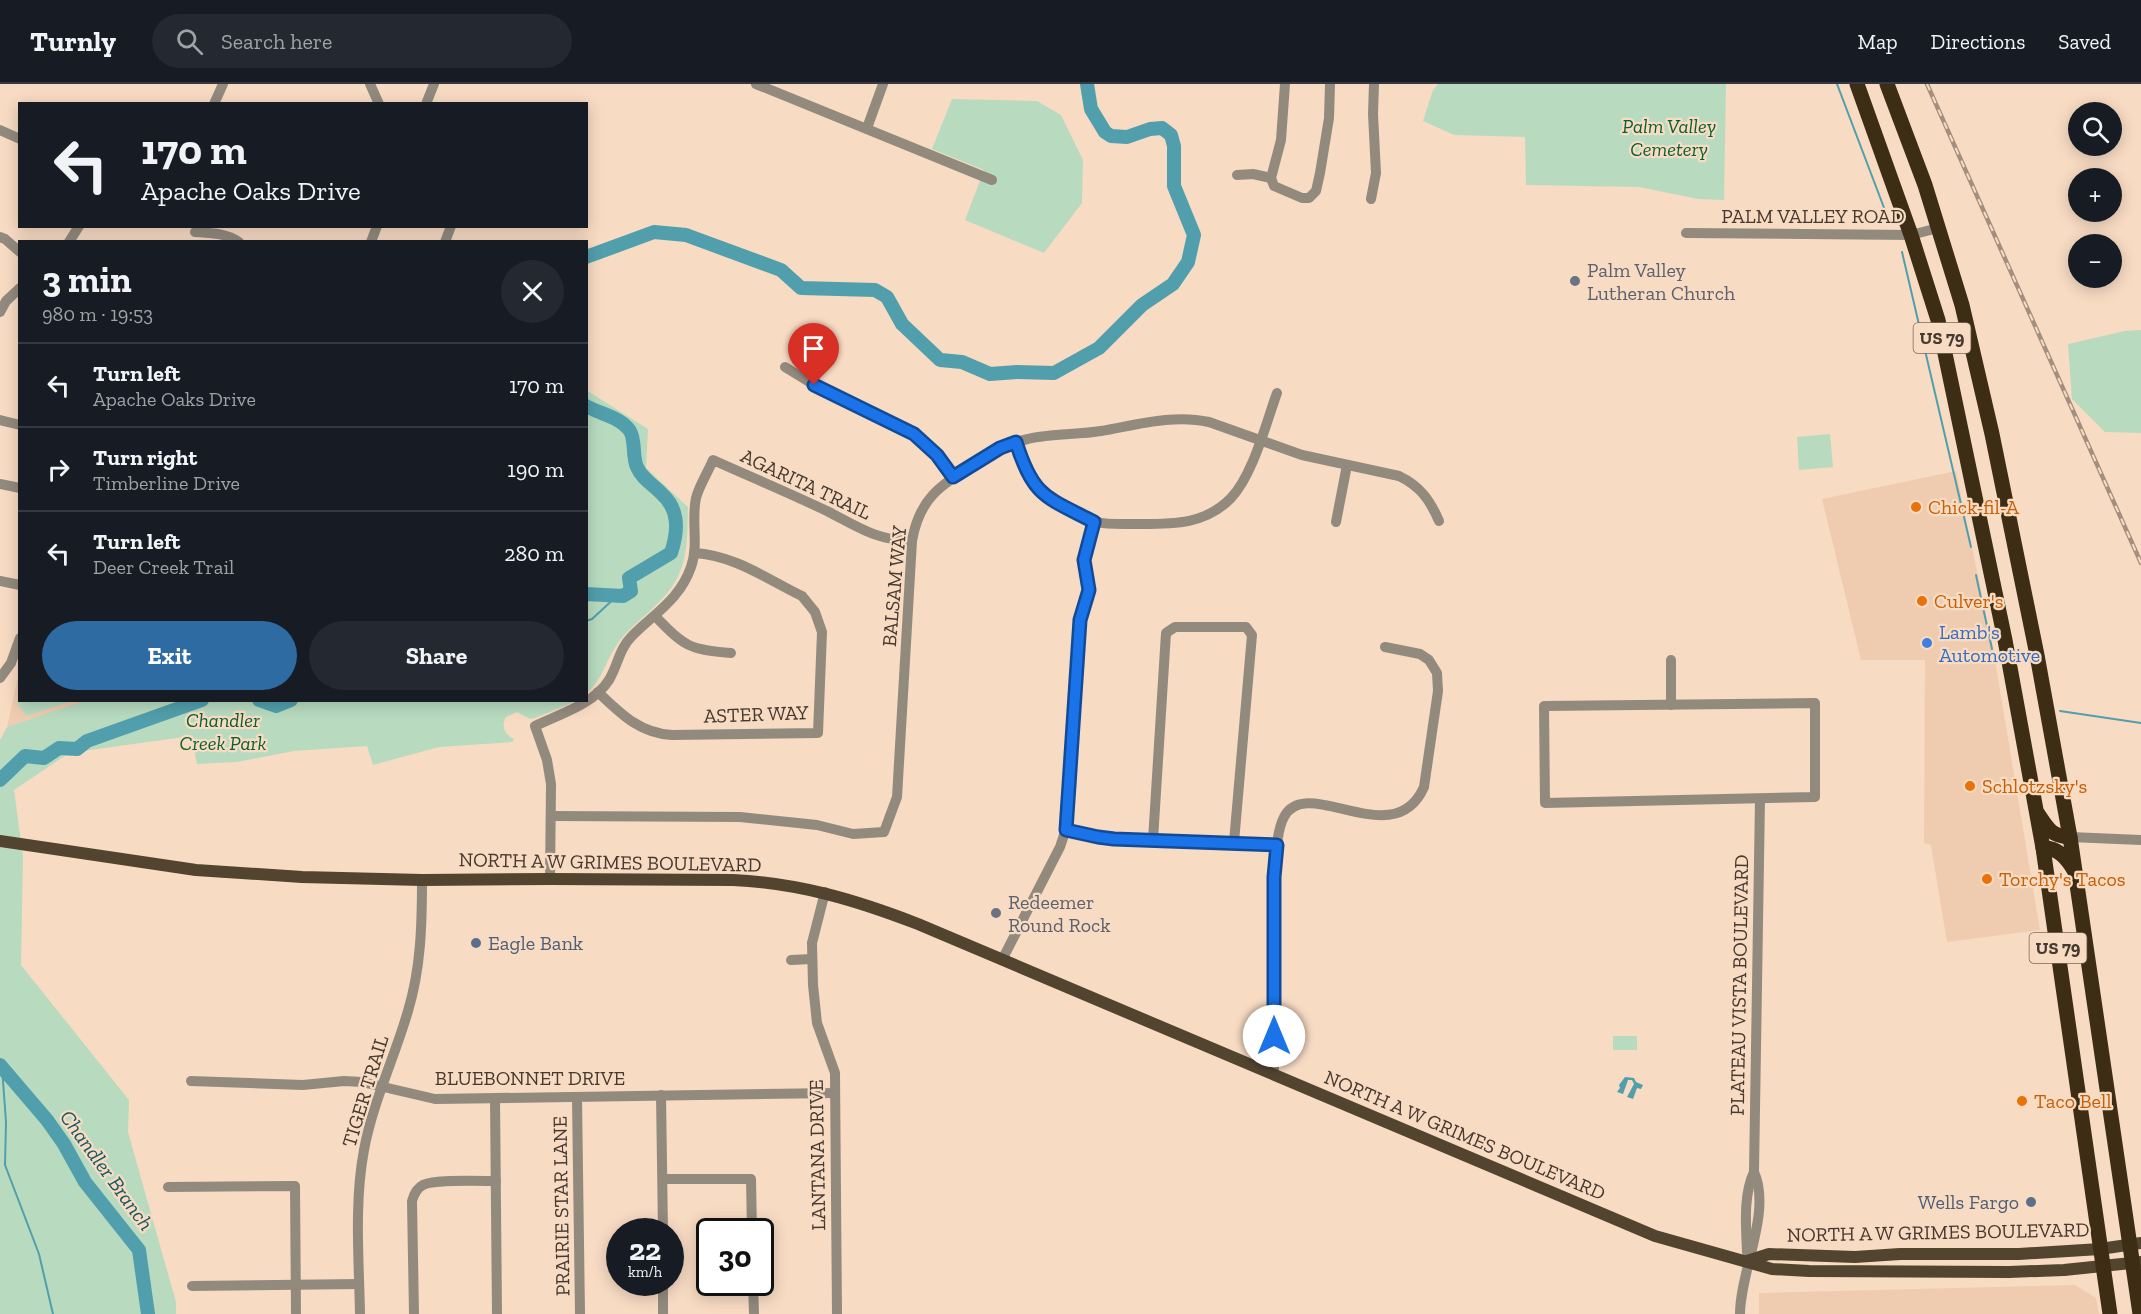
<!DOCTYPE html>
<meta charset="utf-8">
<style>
body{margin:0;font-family:"Zilla Slab",serif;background:#242831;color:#f1f3f6;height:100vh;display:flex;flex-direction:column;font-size:22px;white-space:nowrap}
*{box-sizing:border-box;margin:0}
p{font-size:20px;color:#9ea1a6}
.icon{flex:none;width:33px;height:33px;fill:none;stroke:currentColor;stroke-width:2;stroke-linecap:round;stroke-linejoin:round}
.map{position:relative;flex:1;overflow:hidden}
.panel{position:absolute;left:18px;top:156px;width:570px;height:462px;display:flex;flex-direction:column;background:#171b24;border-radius:0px;box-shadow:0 3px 15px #0003}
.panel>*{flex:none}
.guide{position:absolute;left:18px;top:18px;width:570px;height:126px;border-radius:0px;box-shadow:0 3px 15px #0003;background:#171b24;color:#f1f3f6;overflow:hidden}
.tools{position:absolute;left:2068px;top:18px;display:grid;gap:12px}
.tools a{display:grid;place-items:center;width:54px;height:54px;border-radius:50%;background:#171b24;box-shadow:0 3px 15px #0003;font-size:30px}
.speed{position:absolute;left:606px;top:1134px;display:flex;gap:12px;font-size:30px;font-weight:700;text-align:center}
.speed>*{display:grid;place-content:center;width:78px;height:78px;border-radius:50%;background:#171b24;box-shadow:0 3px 15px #0003;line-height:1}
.speed small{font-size:15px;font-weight:400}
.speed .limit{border:3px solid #111;border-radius:9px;background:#fff;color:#111}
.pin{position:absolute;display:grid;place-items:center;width:51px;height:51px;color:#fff;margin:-62px -26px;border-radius:50% 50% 50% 0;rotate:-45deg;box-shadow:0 0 6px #0007}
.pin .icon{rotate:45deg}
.me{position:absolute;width:66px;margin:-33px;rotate:0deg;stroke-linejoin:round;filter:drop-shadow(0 0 4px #0008)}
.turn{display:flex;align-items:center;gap:21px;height:126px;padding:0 24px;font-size:27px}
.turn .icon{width:78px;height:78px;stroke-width:2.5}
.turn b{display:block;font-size:42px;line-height:51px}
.round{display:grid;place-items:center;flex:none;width:63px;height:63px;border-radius:32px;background:#242831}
.head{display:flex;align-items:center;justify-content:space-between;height:102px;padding:0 24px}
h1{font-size:36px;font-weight:700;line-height:45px}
.action{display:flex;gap:12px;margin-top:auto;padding:12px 24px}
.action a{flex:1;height:69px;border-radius:36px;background:#2d6ba2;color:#fff;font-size:24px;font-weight:700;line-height:69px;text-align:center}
.action a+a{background:#242831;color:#f1f3f6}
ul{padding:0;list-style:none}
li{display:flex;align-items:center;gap:18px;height:84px;padding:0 24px;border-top:2px solid #363941}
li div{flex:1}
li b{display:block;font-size:22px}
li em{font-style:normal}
header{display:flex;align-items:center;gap:36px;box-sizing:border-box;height:84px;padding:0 30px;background:#171b24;border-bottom:2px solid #363941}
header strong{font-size:28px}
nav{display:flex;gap:33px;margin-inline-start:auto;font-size:21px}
.search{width:420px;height:54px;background:#242831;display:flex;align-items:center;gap:15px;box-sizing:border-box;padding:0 21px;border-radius:33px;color:#9ea1a6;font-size:22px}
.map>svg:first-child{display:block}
</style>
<header>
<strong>Turnly</strong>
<div class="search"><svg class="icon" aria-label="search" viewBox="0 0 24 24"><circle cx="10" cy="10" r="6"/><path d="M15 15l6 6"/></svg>Search here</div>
<nav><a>Map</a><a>Directions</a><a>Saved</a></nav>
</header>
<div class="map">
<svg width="2141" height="1230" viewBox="0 0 2141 1230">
<rect width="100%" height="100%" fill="#f8dbc3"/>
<g fill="#efccb0">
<polygon points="1956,387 1993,564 2040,846 1947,858 1931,761 1924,759 1925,576 1861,576 1822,415"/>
<polygon points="19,588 20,616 87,617 7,643"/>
<polygon points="2075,1201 2096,1214 2099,1230 1759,1230 1759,1209"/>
</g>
<g fill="#b8dbc0">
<polygon points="1438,0 1726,0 1724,116 1698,115 1639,103 1526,101 1525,53 1454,51 1423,37 1433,6"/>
<polygon points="952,15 1037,17 1061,31 1083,76 1082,119 1044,169 965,136 984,86 932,65"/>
<polygon points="2141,246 2141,349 2105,348 2072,315 2068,260 2125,247"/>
<path d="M 586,306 L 648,345 L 646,384 L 688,423 C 687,467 688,492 654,523 C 642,535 628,545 618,559 C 606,576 603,595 587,609 Z"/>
<polygon points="1830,350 1833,383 1799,386 1797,353"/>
<polygon points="19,614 20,616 72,617 26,632 18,621"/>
<path d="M 87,616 L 576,617 L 535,634 L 530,635 L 517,628 L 506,633 C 501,642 504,650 514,655 L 512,658 L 439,663 L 373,681 L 367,662 L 294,667 L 237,678 L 197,680 L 191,652 L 69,669 L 14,706 L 23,773 L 21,881 L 129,1016 L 128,1048 L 176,1218 L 176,1230 L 0,1230 L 0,656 L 7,643 Z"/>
<rect x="1613" y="952" width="24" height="14"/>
</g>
<polygon fill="#519fac" points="1625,993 1634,994 1636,998 1643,1001 1641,1005 1637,1004 1633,1015 1627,1013 1634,1000 1632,996 1628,996 1623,1010 1617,1008 1620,1004 1619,1001"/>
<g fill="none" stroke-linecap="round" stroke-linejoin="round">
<g stroke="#519fac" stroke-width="2">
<polyline points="1837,0 1886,129"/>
<polyline points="1902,168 1971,463"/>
<polyline points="1976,491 1992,565"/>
<polyline points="586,537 592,535 617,512"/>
<polyline points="2060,627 2141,639"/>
<polyline points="2,983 6,1038 5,1081 39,1170 53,1230"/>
</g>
<g stroke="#519fac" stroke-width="14">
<polyline points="586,173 654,148 686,151 781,186 801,204 875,206 887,213 902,240 940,276 962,278 990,290 1017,288 1054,289 1099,264 1142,221 1173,200 1188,178 1194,151 1174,102 1174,62 1171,51 1162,44 1150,45 1127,53 1111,52 1105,48 1091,25 1087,0"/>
<path d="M 586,322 C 600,330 621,333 630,347 C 636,357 632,373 637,383 C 642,395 654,401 662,410 C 680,426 678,448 671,469 L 629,494 L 631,507 L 623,512 L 586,510"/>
<polyline points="259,616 276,622 291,616"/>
<polyline points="0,696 25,672 44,674 59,664 77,665 87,657 202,616"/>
<polyline points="0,981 47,1036 64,1060 85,1098 139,1166 148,1230"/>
</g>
<g stroke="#938a7e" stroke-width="10">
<polyline points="370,0 379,20"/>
<polyline points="756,0 992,96"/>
<polyline points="1285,0 1281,56 1271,94 1274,102 1302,114 1309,114 1316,107 1320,89 1329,34 1330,0"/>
<polyline points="214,20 223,0"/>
<polyline points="426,20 434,0"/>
<polyline points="867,44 883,0"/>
<polyline points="0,46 20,55"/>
<polyline points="1237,91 1253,90 1271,94"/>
<polyline points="1371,115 1376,89 1373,30 1374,0"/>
<path d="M 195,148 C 210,149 226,149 239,158"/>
<polyline points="1686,149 1911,151 1938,144"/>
<polyline points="0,153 5,155 20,168"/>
<polyline points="69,158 79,142"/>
<polyline points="371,158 377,142"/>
<polyline points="445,158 451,142"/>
<polyline points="0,228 6,217 20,204"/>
<polyline points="785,283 829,310 914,350 937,371 953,393"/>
<polyline points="0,336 20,341"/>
<path d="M 1016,358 C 1022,375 1026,394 1040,407 C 1049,416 1083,435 1096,438 C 1109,441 1124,440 1137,440 C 1172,440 1205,441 1231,414 C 1253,391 1266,339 1277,309"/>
<polyline points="0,400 20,404"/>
<polyline points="1336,438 1347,381"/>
<polyline points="0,497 20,501"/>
<path d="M 655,532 C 684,562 689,566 731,569"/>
<polyline points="0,594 11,579 20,554"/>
<path d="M 598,608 C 620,629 639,649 672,651 L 818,649 L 822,548 L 815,528 L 802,512 C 767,495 734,471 694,469"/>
<polygon points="1815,619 1815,713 1545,719 1544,622"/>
<polyline points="1671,621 1671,576"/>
<path d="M 552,732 L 740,733 L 817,741 L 853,750 L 884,748 L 897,713 L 912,457 C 919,415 940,401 975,380 C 992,369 1008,359 1028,355 C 1051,349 1077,351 1101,347 C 1136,341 1173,330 1209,338 L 1302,371 L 1399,392 C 1420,402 1430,416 1439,437"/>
<polyline points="1066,746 1114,755 1277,761"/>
<polyline points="2070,753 2141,756"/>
<polyline points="1153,756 1166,549 1175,543 1246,543 1252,551 1234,758"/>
<path d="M 550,795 L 551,700 L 547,676 L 535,642 C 560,630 594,620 609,596 C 618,581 619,565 632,552 C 655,529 680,515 691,483 C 699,461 691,437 696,414 C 699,402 708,388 713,376 C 751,393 789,409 827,427 C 858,443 875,456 912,457"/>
<polyline points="825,808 812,859 813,901 817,939 835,989 837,1230"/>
<polyline points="791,876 812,875"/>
<polyline points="1002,876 1060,763 1067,742 1080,535 1089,506 1084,476 1094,438"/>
<path d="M 1274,990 L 1274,793 C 1276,776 1276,748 1284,733 C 1307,689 1394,771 1424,703 L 1438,607 L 1437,589 L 1429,576 L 1420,570 L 1385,563"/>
<polyline points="191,997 303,1001 344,997 362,998 435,1015 835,1009"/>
<polyline points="661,1011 663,1148"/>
<polyline points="577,1014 580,1230"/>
<polyline points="495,1015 497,1230"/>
<polyline points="663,1095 751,1095 752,1148"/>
<polyline points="168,1103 295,1102 296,1230"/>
<path d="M 1747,1168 C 1746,1143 1743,1111 1754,1088"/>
<polyline points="663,1198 663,1230"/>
<polyline points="753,1198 754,1230"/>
<polyline points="192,1202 359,1200"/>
<path d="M 360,1230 C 359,1176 354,1119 364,1066 C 372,1021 395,972 408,927 C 421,884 422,840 422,796"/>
<path d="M 414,1230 L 412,1117 C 414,1110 417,1104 423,1101 C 434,1095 481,1097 496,1097"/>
<path d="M 1740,1230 C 1740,1188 1772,1127 1754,1088 L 1760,715"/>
</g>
<g stroke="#53442f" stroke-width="12">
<path d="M 0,757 L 196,786 L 302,793 L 422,796 L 550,795 L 733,796 C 799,799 856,816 918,840 L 1563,1113 L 1655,1152 L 1772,1185 L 1809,1187 L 2009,1188 L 2064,1186 L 2141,1178"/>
<polyline points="1747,1177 1769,1170 1855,1173 1900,1170 2019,1170 2100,1165 2141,1159"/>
</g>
<g stroke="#3c2d14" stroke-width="15">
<polyline points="1857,0 1911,151 1938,236 2005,556 2043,764 2110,1230"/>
<polyline points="1887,0 1925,101 1962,221 1992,350 2037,571 2070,753 2140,1230"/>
<path d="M 2038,730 C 2048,745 2051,752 2070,753"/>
<path d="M 2043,764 C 2058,763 2068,775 2075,788"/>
</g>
<g stroke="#a48f7e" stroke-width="4.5">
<polyline id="rail" points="1927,0 2141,479"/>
</g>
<use href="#rail" stroke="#f8dbc3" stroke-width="2" stroke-dasharray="7" stroke-linecap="butt"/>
</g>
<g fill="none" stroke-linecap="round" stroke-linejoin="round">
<g stroke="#114b97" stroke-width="15">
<path id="route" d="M 814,301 L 914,350 L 937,371 L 953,393 L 1000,364 L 1016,358 C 1033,413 1046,413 1094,438 L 1084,476 L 1089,506 L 1080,536 L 1066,746 L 1098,753 L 1114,755 L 1277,761 L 1274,793 L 1274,952"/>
</g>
<use href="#route" stroke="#1a73e8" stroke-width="10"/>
</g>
<g fill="#6b7280" stroke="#f8dbc3" stroke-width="2">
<circle cx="1575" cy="197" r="6"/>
<circle cx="996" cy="829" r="6"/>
</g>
<g fill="#e8710a" stroke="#f8dbc3" stroke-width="2">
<circle cx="1916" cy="423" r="6"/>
<circle cx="1922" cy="517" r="6"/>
<circle cx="1970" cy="702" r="6"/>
<circle cx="1987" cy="795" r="6"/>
<circle cx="2022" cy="1017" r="6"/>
</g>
<circle fill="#3f7fe0" stroke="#f8dbc3" stroke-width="2" cx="1927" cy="559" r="6"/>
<g fill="#5c6f8a" stroke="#f8dbc3" stroke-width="2">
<circle cx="476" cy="859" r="6"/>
<circle cx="2031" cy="1118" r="6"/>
</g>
<g text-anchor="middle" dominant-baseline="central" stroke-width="4.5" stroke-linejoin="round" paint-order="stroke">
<g fill="#f8dbc3" stroke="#7b6a5c" stroke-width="1.5">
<rect x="1913.5" y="239" width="57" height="30" rx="4.5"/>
<rect x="2029.5" y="849" width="57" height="30" rx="4.5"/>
</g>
<g font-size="18" font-weight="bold" fill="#453930">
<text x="1942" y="254">US 79</text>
<text x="2058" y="864">US 79</text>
</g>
<g font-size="20" font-style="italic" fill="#085f2f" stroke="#f8dbc3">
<text x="1669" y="42">Palm Valley<tspan x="1669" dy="23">Cemetery</tspan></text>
<text x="223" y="636">Chandler<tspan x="223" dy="23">Creek Park</tspan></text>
</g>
<g font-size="20" fill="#453930" stroke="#f8dbc3">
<text x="1813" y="132">PALM VALLEY ROAD</text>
<text transform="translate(806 400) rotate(25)">AGARITA TRAIL</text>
<text transform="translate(894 502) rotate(-85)">BALSAM WAY</text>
<text transform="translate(756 630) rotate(-2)">ASTER WAY</text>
<text transform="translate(610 778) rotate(1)">NORTH A W GRIMES BOULEVARD</text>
<text transform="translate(1739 901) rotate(-89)">PLATEAU VISTA BOULEVARD</text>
<text x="530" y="994">BLUEBONNET DRIVE</text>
<text transform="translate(365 1007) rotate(-73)">TIGER TRAIL</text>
<text transform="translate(1465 1051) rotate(23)">NORTH A W GRIMES BOULEVARD</text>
<text transform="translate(817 1071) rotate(-91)">LANTANA DRIVE</text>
<text transform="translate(561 1122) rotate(-91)">PRAIRIE STAR LANE</text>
<text transform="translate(1938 1148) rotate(-1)">NORTH A W GRIMES BOULEVARD</text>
</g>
<g font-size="20" fill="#5b616d" stroke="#f8dbc3" text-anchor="start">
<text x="1587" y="186">Palm Valley<tspan x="1587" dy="23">Lutheran Church</tspan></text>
<text x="1008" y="818">Redeemer<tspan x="1008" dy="23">Round Rock</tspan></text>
</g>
<g font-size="20" fill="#c56008" stroke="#f8dbc3" text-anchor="start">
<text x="1928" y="423">Chick-fil-A</text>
<text x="1934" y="517">Culver's</text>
<text x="1982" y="702">Schlotzsky's</text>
<text x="1999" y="795">Torchy's Tacos</text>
<text x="2034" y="1017">Taco Bell</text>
</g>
<g font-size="20" fill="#366cbe" stroke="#f8dbc3" text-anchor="start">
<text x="1939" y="548">Lamb's<tspan x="1939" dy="23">Automotive</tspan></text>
</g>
<g font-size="20" fill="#4e5e75" stroke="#f8dbc3" text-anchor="start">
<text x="488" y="859">Eagle Bank</text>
<text x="2019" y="1118" text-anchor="end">Wells Fargo</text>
</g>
<g font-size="21" font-style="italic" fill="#155862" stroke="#f8dbc3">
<text transform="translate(107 1086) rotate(54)">Chandler Branch</text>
</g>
</g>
</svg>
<div class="tools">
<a><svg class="icon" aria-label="search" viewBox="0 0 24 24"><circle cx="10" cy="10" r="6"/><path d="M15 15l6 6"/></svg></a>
<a>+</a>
<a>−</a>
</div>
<div class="speed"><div>22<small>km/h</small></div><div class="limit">30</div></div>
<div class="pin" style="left:814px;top:301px;background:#d93025"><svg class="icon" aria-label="arrive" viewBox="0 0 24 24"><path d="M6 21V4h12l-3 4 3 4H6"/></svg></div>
<svg class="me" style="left:1274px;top:952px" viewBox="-20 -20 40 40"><circle r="19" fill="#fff"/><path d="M0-13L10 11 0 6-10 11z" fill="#1a73e8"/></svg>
<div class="guide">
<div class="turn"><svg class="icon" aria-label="left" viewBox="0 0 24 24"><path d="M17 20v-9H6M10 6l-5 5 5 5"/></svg><div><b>170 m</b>Apache Oaks Drive</div></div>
</div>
<section class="panel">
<div class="head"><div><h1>3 min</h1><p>980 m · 19:53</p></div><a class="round"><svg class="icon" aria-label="close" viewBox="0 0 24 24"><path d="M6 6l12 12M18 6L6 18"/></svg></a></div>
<ul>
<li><svg class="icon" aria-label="left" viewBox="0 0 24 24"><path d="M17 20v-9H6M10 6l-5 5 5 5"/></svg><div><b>Turn left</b><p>Apache Oaks Drive</p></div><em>170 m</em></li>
<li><svg class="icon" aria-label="right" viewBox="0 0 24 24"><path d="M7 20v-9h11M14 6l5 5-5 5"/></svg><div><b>Turn right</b><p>Timberline Drive</p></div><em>190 m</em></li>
<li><svg class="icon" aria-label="left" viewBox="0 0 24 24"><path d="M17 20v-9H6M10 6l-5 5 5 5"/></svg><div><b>Turn left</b><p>Deer Creek Trail</p></div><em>280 m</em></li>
</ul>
<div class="action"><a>Exit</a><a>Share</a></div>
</section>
</div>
